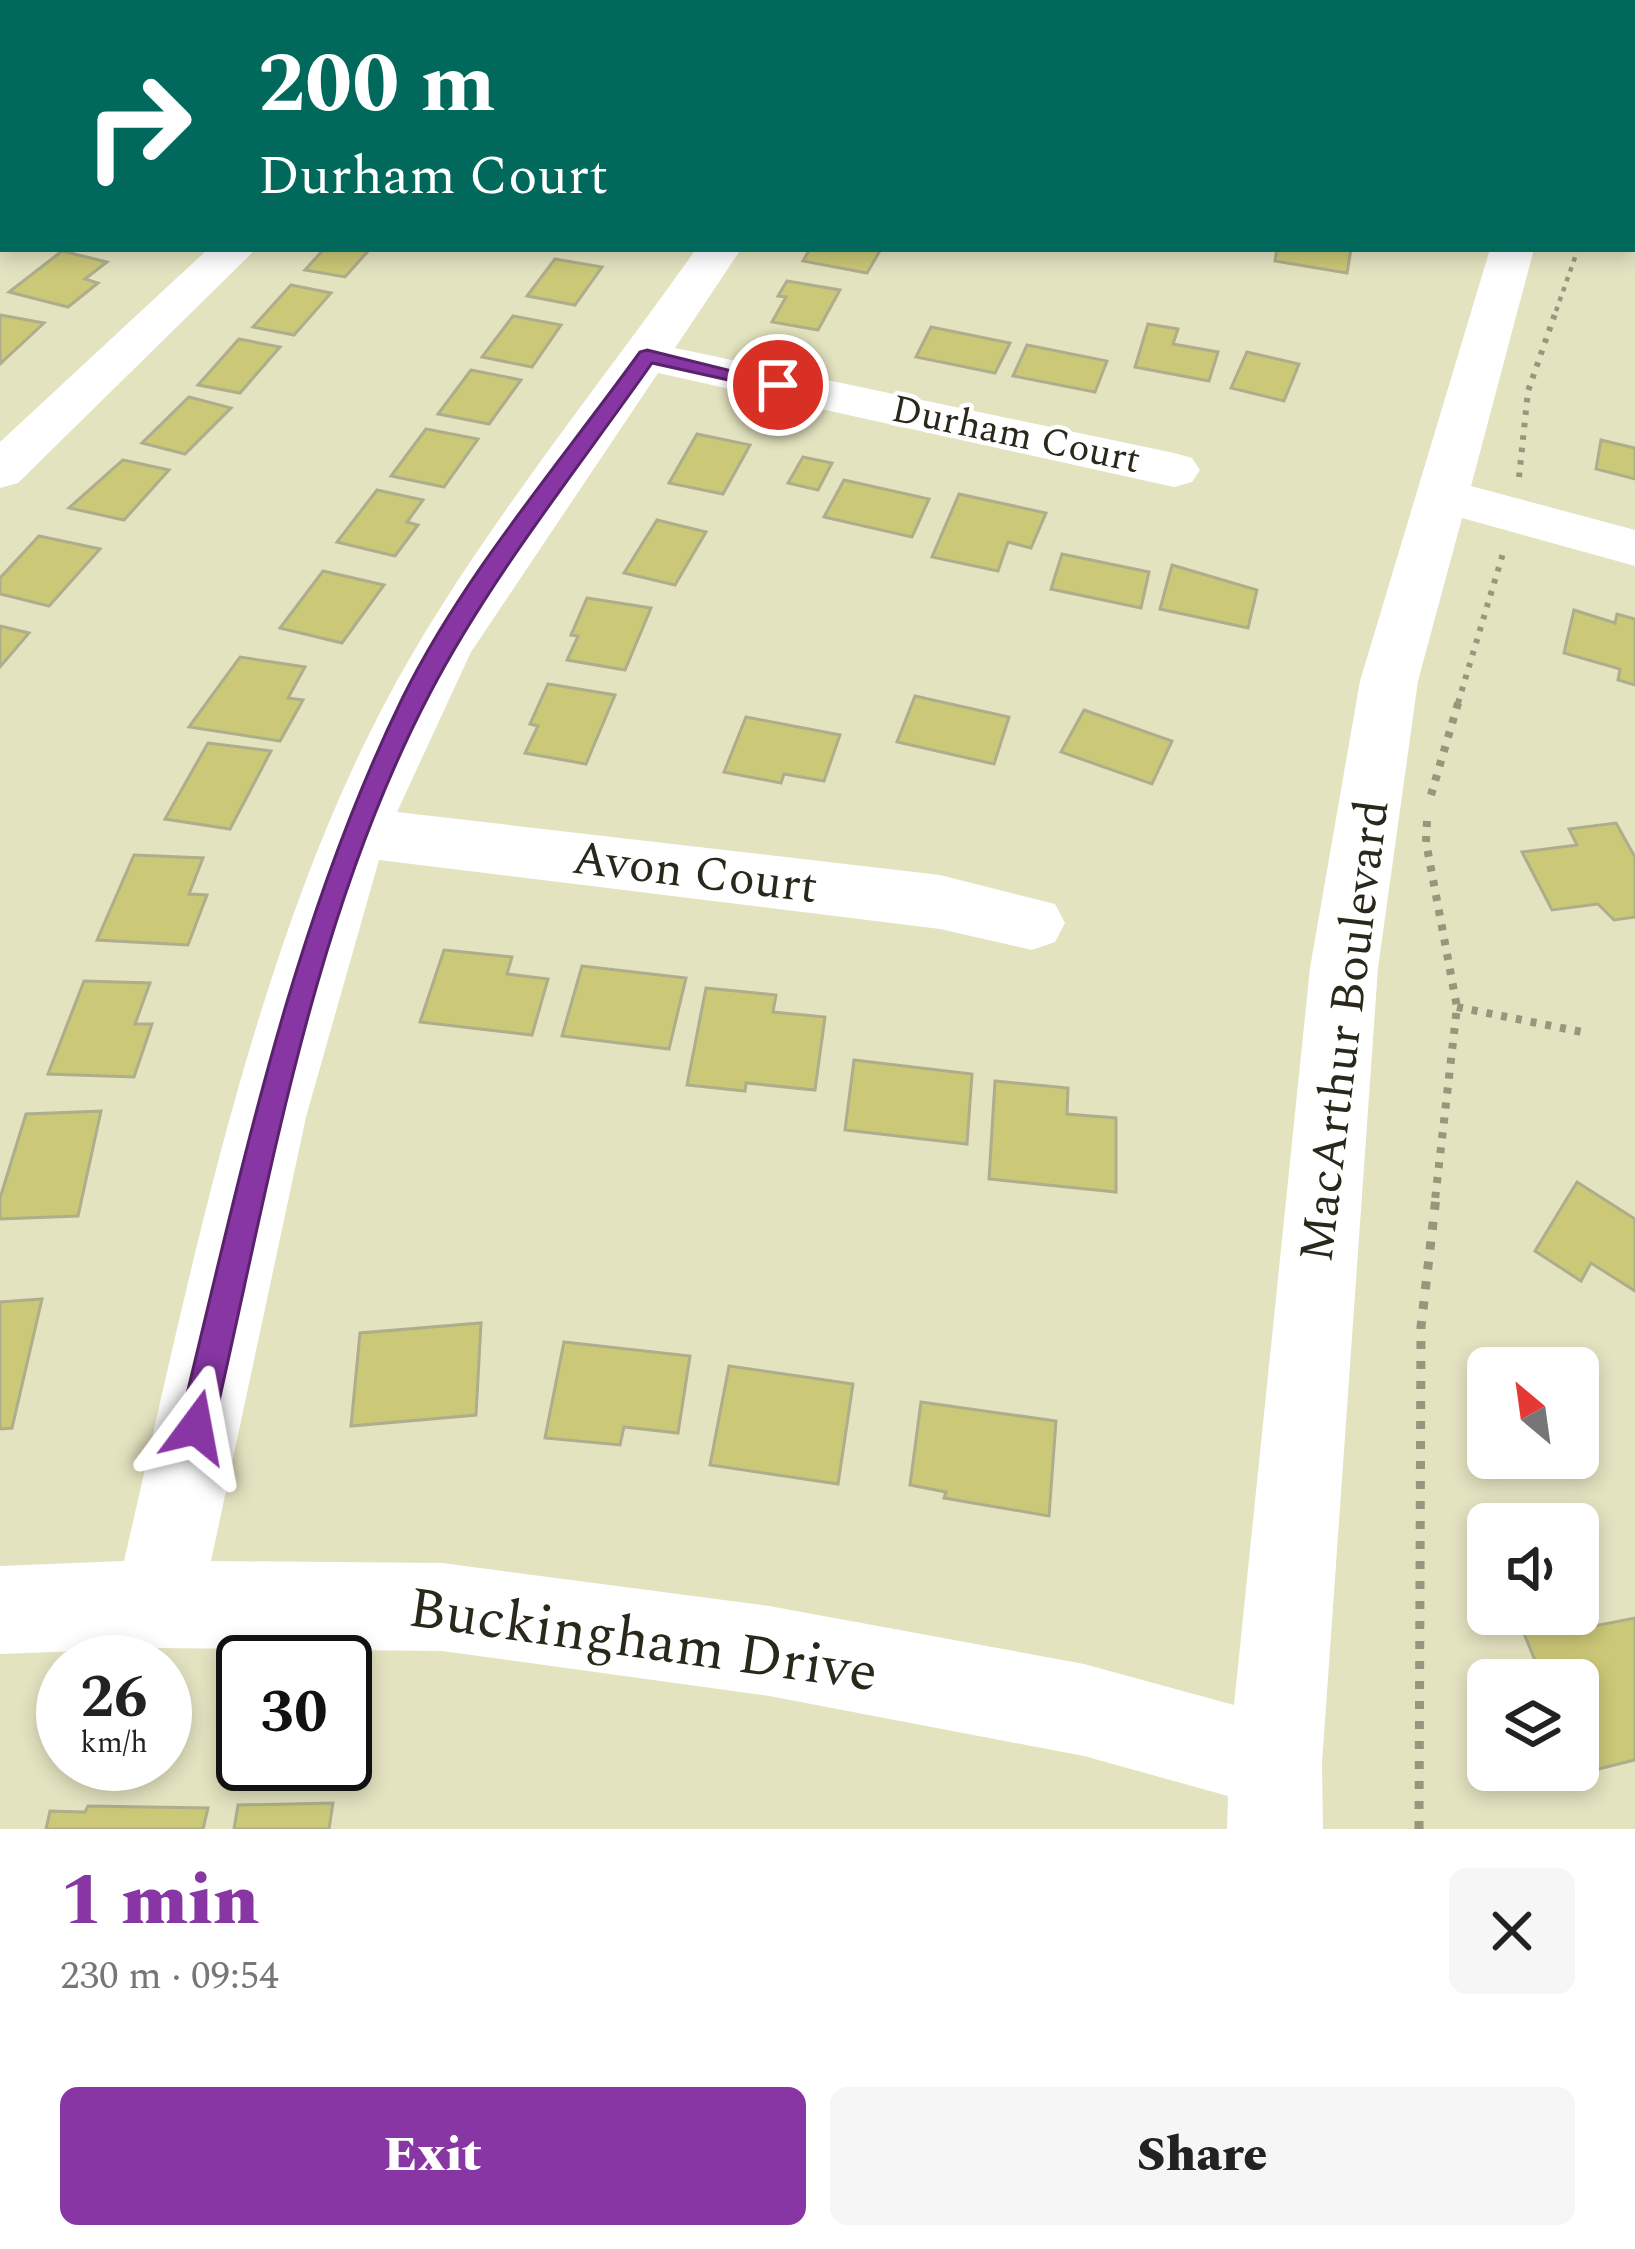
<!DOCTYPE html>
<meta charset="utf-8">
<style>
body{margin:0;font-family:Spectral,serif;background:#f6f6f6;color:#222;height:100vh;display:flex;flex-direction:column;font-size:45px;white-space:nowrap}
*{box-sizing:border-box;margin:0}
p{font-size:39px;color:#767676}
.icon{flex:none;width:66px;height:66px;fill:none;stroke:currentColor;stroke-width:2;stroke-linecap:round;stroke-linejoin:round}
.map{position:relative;height:1829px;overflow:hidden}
.sheet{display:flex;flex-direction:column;background:#fff;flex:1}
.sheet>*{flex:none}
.guide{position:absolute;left:0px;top:0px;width:1635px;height:252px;box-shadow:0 6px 18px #0003;background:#00695c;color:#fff;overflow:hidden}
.needle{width:78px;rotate:331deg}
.fabs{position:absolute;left:1467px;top:1347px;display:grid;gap:24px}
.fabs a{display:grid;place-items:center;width:132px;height:132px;border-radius:18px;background:#fff;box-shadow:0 6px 18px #0003;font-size:60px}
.speed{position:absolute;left:36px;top:1635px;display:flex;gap:24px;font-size:60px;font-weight:700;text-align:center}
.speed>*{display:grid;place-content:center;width:156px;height:156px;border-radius:50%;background:#fff;box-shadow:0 6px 18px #0003;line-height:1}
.speed small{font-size:30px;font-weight:400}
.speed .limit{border:6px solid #111;border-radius:18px;background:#fff;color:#111}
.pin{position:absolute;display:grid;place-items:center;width:102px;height:102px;color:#fff;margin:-51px;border:6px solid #fff;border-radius:50%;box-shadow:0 3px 12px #0007}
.me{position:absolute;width:132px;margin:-66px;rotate:13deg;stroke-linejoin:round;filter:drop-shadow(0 0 9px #0008)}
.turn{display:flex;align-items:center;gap:42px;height:252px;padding:0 60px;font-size:54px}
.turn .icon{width:156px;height:156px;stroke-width:2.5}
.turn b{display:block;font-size:84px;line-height:102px}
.round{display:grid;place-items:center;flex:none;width:126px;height:126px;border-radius:18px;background:#f6f6f6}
.summary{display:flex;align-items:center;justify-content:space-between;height:204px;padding:0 60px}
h1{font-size:72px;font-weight:800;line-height:90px;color:#8936a5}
.cta{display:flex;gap:24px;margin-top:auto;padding:24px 60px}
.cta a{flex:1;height:138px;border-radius:18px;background:#8936a5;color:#fff;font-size:48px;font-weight:800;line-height:138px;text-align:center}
.cta a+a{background:#f6f6f6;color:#222}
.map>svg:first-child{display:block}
</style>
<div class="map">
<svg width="1635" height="1829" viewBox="0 0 1635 1829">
<rect width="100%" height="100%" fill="#e4e3c0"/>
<g fill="#cbc878" stroke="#aead8c" stroke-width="3">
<polygon points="324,249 370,249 345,277 305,270"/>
<polygon points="810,249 881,249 867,273 803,261"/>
<polygon points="1277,249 1351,249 1347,273 1275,261"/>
<polygon points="62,251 107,262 85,279 98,283 68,307 9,292"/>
<polygon points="555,259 602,267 575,305 527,296"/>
<polygon points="787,281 840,290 818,330 772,322 786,297 778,296"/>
<polygon points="291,285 331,293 294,335 253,327"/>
<polygon points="0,315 44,323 0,364"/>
<polygon points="513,316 561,325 532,367 482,357"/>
<polygon points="1148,324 1178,329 1173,344 1218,352 1209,381 1135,367"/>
<polygon points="931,327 1010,343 995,373 916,357"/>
<polygon points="239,339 280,347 240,393 198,385"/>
<polygon points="1027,345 1107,361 1095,392 1013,376"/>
<polygon points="1247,352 1299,364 1284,401 1231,388"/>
<polygon points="471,370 521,380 489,424 438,414"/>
<polygon points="189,397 231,408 185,454 142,443"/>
<polygon points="426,429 478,439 444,487 391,476"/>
<polygon points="697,434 750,445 723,494 669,483"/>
<polygon points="1601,440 1635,448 1635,479 1596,469"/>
<polygon points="803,457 832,463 818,490 788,483"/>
<polygon points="123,460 169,470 124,520 69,508"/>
<polygon points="844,480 929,499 912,537 824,517"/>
<polygon points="377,490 423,500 407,522 418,525 395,556 337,542"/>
<polygon points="959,494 1046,513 1031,548 1008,542 998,571 932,557"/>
<polygon points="657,520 706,532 675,585 624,573"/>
<polygon points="39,536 100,549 49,606 0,594 0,578"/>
<polygon points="1062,554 1149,572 1141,608 1051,589"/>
<polygon points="1172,565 1257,590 1248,628 1160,609"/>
<polygon points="323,571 384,585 342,643 280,628"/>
<polygon points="587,598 651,608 625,670 567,660 578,636 571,635"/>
<polygon points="1574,610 1615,623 1617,614 1635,619 1635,685 1618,680 1620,669 1564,653"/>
<polygon points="0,626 29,633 0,667"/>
<polygon points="240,657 305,667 288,698 303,700 280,741 189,727"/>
<polygon points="548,684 615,695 586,764 525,753 538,726 530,724"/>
<polygon points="915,696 1009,717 994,764 897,742"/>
<polygon points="1084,710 1172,741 1152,784 1061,752"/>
<polygon points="746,717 840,735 824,781 784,774 781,783 724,772"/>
<polygon points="208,743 271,751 230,829 165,819"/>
<polygon points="1616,823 1635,857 1635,917 1614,920 1598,904 1552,910 1522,852 1577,845 1569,829"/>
<polygon points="134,855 203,858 189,894 207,895 188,945 97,940"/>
<polygon points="444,950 512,957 507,974 548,979 532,1035 420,1022"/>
<polygon points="582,966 686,978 669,1049 562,1036"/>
<polygon points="84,981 150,983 135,1024 152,1024 134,1077 48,1074"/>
<polygon points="706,988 776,995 773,1012 825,1017 815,1090 746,1083 745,1091 687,1085"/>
<polygon points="854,1060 972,1074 967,1144 845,1130"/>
<polygon points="995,1081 1068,1088 1067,1114 1116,1118 1116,1192 989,1179"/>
<polygon points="101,1111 78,1216 0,1219 0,1198 26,1114"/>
<polygon points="1577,1182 1635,1219 1635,1291 1591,1263 1581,1281 1535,1251"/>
<polygon points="42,1299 12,1428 0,1429 0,1302"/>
<polygon points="481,1323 476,1415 351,1426 360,1333"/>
<polygon points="564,1342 690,1356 678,1433 624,1427 620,1445 545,1438"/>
<polygon points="729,1366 853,1384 838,1484 710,1465"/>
<polygon points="921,1402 1056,1421 1049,1516 944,1498 946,1492 910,1485"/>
<polygon points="1516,1614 1572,1614 1579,1629 1635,1618 1635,1760 1582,1773 1578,1680 1543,1680"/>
<polygon points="333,1803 329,1829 234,1829 238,1805"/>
<polygon points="88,1806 208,1808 203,1829 46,1829 50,1811 85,1812"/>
</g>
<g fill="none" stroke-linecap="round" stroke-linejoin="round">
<polyline stroke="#98977d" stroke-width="4.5" stroke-dasharray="4.5 6" stroke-linecap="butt" points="1556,311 1578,249"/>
<g stroke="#98977d" stroke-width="6" stroke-dasharray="4.5 8" stroke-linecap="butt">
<polyline points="1519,477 1528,391 1557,308"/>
<polyline points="1458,703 1504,550"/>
</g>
<g stroke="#98977d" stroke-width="8" stroke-dasharray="6 9" stroke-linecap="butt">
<polyline points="1431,795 1459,700"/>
<polyline points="1427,821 1426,842 1457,1007 1435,1200"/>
<polyline points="1457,1007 1582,1032"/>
</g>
<polyline stroke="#98977d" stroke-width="9" stroke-dasharray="8 12" stroke-linecap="butt" points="1419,1829 1421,1327 1436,1197"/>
<g fill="#fff" fill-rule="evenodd">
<polygon points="1547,0 1604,0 1606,3 1549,3"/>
<polygon points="0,9 3,9 0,39"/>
<polygon points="208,249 256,249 18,483 0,488 0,442"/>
<path d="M 696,249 L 741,249 L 675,348 L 1174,453 L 1192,458 L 1200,470 L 1192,482 L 1174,487 L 658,373 L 471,652 L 397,812 L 940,875 L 1055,904 L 1065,923 L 1055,942 L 1032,950 L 940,929 L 379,860 L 306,1117 L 211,1561 L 442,1563 L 769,1606 L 1084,1664 L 1234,1705 L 1310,968 L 1360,681 L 1490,249 L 1534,249 L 1471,486 L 1635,530 L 1635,566 L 1462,518 L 1418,681 L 1378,968 L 1322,1763 L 1323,1829 L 1227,1829 L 1228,1796 L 1084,1756 L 769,1696 L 442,1651 L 158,1648 L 0,1654 L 0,1566 L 124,1561 C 188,1285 252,955 384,705 C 467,547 593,395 696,249 Z"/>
</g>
</g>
<path fill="#8936a5" stroke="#59236b" stroke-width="3" d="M 647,350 L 788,385 L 778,391 L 652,363 C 576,471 490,578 429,695 C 311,921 270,1182 213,1427 L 208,1439 L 196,1444 L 184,1439 L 179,1427 C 240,1179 290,928 403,697 C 464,574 560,463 640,352 Z"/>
<g text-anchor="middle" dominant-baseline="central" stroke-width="9" stroke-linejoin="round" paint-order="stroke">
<g font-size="39" fill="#29281b" stroke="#fff">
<text transform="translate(1016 435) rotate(12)">Durham Court</text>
</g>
<g font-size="48" fill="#29281b" stroke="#fff">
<text transform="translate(695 873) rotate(7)">Avon Court</text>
<text transform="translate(1345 1031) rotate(-83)">MacArthur Boulevard</text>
</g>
<g font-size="57" fill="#29281b" stroke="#fff">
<text transform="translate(643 1641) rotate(8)">Buckingham Drive</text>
</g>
</g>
</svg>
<div class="fabs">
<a><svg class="needle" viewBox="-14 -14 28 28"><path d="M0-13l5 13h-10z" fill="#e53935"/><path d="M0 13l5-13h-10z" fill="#767676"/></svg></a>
<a><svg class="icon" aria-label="sound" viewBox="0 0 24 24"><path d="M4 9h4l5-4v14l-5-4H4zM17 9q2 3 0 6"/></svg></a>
<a><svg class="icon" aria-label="layers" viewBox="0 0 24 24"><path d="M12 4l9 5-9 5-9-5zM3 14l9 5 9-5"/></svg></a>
</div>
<div class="speed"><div>26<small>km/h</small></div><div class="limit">30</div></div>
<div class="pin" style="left:778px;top:385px;background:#d93025"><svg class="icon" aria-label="arrive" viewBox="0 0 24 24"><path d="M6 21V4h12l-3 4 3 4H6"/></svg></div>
<svg class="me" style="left:196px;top:1427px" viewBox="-20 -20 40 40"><path d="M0-17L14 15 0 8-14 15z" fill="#8936a5" stroke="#fff" stroke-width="4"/></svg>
<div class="guide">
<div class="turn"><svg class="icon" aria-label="right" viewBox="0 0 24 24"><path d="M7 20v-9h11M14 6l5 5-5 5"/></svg><div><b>200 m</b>Durham Court</div></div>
</div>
</div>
<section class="sheet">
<div class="summary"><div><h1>1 min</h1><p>230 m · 09:54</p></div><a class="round"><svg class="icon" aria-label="close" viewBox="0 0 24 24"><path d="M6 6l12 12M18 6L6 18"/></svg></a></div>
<div class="cta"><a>Exit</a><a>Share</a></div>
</section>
